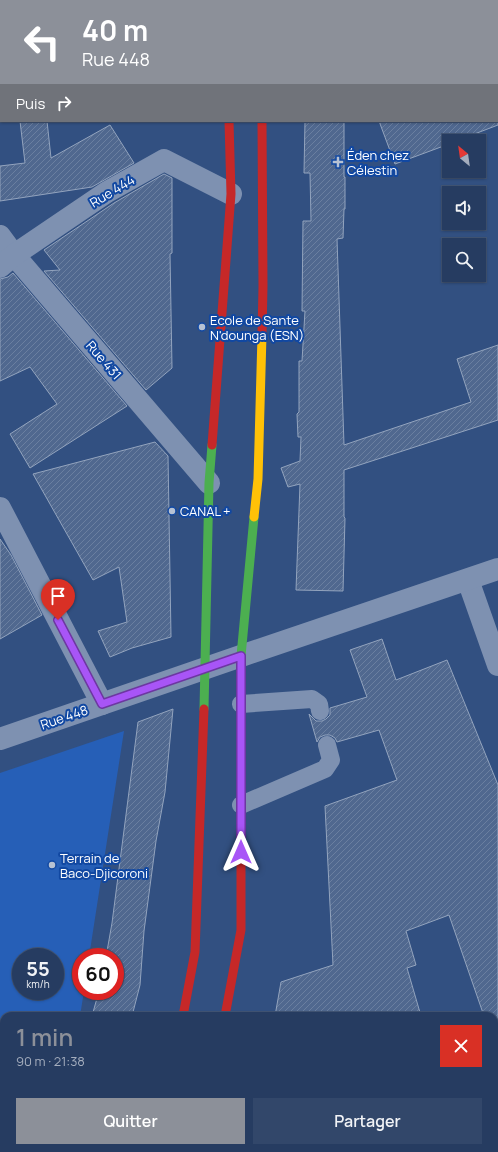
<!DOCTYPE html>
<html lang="fr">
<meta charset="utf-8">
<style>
body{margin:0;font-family:Manrope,sans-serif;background:#32476a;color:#f1f3f6;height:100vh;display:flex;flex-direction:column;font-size:15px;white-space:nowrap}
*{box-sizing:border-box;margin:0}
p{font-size:13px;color:#a4adbd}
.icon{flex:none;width:22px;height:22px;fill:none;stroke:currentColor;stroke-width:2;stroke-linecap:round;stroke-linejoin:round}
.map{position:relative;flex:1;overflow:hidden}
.sheet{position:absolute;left:0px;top:1012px;width:498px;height:140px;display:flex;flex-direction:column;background:#263c61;border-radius:12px 12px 0 0;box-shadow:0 1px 3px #0004,0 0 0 1px #425676}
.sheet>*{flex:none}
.banner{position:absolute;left:0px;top:0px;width:498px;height:122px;box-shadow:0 1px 3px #0004,0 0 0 1px #425676;background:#8c9099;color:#fff;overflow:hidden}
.needle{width:26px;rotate:331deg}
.fabs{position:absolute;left:442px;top:134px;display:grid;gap:8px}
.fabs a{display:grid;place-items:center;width:44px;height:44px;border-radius:0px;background:#263c61;box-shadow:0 1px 3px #0004,0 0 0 1px #425676;font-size:20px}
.speed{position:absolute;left:12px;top:948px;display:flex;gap:8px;font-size:20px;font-weight:700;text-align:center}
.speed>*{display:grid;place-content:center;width:52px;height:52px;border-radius:50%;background:#263c61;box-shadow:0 1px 3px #0004,0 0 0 1px #425676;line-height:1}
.speed small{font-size:10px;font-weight:400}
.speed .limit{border:6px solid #d22;background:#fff;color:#111}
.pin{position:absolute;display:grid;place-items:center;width:34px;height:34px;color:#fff;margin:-41px -17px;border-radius:50% 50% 50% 0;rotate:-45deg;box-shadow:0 0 4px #0007}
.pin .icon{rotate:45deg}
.me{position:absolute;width:44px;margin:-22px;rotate:0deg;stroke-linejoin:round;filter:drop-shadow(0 0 3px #0008)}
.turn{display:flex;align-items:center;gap:14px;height:84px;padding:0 16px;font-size:18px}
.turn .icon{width:52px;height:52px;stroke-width:2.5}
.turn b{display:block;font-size:28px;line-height:34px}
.then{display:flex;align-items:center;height:38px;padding:0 16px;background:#0003;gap:8px;font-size:15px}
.round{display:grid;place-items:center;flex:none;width:42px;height:42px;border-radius:0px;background:#32476a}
.headline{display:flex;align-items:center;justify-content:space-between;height:68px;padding:0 16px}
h1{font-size:24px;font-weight:600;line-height:30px;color:#8c9099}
.action{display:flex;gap:8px;margin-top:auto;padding:8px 16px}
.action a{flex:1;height:46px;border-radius:0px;background:#8c9099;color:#fff;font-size:16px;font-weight:600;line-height:46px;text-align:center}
.action a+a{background:#32476a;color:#f1f3f6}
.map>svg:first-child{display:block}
</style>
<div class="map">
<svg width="498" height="1152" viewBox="0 0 498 1152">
<defs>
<pattern id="building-hatch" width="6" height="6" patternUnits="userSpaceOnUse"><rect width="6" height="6" fill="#50688f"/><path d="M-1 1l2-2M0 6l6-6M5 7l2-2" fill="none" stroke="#6a7fa0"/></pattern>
</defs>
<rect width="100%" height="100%" fill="#325081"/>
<path fill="#265fb7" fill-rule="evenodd" d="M 124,731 L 89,957 L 81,957 L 81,991 L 84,991 L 80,1016 L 4,1016 L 4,1148 L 60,1148 L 59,1152 L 0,1152 L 0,773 ZM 21,957 L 55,957 L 55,991 L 21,991 Z"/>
<g fill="url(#building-hatch)" stroke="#93a4be">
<polygon points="20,121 47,121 51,158 110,125 134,163 92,187 0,201 0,166 25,163"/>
<polygon points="305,121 344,121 344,177 345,177 345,209 344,209 343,238 337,239 344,445 471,402 457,359 498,345 498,420 344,470 344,517 345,518 343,591 296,590 300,484 288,487 281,468 300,461 301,437 298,437 297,414 299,412 299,361 302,361 305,311 302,311 303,221 311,221 310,173 304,173"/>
<polygon points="379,121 498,121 498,125 456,141 449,141 449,144 395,164"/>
<polygon points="164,174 172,178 172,253 170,254 172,368 146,390 44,271 60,270 44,250 114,203"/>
<polygon points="13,273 127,406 30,468 10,434 57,404 30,367 0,381 0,279 8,277"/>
<polygon points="155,442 168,456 171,637 132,648 110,657 98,631 127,622 119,567 93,580 33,474"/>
<polygon points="0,539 11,555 42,615 0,639"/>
<polygon points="382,639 396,680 447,660 498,785 498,1045 494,1045 494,1016 484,1016 449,915 406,931 416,965 407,968 421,1016 275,1016 281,982 333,965 325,806 397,780 379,730 337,742 335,738 330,735 325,735 320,737 317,742 309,714 316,721 322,721 326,719 330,715 330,708 367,697 350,650"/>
<polygon points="173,709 165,792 156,841 144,931 140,985 132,1016 92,1016 99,991 115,991 115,957 106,957 112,923 138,722"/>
</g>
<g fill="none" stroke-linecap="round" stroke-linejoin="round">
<g stroke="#7e91b1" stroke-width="18">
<polyline points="241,704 312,699 319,704 320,711"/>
<polyline points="241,805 325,769 331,760 327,745"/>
</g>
<g stroke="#7e91b1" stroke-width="22">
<polyline points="0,20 1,21"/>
<polyline points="0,236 14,255 209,483"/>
<polyline points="0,267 14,255 107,192 164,160 231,194"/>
<polyline points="0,508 102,704"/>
<polyline points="468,580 498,665"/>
<polyline points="0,739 241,656 498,569"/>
</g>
<g stroke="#4caf50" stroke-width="9">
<polyline points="261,0 261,1"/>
<polyline points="204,709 209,483 212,445"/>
<polyline points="241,766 241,656 254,517"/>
<polyline points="200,1152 201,1148"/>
</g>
<polyline stroke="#ffc107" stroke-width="9" points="254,517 258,479 262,335"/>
<g stroke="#c62828" stroke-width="9">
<polyline points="226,0 226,1"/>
<polyline points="262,335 263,286 262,121"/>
<polyline points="212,445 231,194 229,121"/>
<polyline points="183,1016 195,952 204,709"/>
<polyline points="225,1016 241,930 241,766"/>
<polyline points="158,1152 159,1148"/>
</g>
</g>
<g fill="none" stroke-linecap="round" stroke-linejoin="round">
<g stroke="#6d37a1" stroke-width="10">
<polyline id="route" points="58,620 102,704 241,656 241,852"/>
</g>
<use href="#route" stroke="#a855f7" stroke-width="7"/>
</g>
<g fill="#b7c2d3" stroke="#1148a2" stroke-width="1.5">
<path d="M336 156h4v4h4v4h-4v4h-4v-4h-4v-4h4z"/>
<circle cx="202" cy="327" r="4"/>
<circle cx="172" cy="511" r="4"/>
<circle cx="52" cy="865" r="4"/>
</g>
<g text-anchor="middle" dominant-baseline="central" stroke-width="4" stroke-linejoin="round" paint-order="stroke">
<g font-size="13" fill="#fff" stroke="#1148a2" text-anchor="start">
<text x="347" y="155">Éden chez<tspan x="347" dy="15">Célestin</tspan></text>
<text x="210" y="320">Ecole de Sante<tspan x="210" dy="15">N'dounga (ESN)</tspan></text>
<text x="180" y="511">CANAL +</text>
<text x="60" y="858">Terrain de<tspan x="60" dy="15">Baco-Djicoroni</tspan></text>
</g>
<g font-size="13" fill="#fff" stroke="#1148a2">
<text transform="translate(112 191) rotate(-31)">Rue 444</text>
<text transform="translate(104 360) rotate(49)">Rue 431</text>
<text transform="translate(64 717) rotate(-19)">Rue 448</text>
</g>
</g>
</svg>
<div class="fabs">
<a><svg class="needle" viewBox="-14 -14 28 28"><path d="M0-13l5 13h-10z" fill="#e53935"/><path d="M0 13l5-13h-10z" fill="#a4adbd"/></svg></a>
<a><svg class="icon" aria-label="sound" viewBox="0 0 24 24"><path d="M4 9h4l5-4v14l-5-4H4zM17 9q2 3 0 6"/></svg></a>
<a><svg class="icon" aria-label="search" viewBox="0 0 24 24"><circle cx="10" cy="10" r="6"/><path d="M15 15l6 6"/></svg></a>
</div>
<div class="speed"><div>55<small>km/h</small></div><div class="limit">60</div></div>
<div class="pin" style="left:58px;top:620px;background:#d93025"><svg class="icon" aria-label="arrive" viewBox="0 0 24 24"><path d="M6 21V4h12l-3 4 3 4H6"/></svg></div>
<svg class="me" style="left:241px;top:852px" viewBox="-20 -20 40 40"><path d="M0-17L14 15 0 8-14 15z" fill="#a855f7" stroke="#fff" stroke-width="4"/></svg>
<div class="banner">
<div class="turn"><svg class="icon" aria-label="left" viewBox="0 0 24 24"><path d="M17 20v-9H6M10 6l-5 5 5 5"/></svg><div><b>40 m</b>Rue 448</div></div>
<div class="then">Puis<svg class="icon" aria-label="right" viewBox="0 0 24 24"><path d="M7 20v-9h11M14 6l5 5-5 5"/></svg></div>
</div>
<section class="sheet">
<div class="headline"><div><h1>1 min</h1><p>90 m · 21:38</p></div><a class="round" style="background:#d93025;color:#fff"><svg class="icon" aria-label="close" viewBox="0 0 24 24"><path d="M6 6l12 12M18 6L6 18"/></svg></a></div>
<div class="action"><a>Quitter</a><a>Partager</a></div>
</section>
</div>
